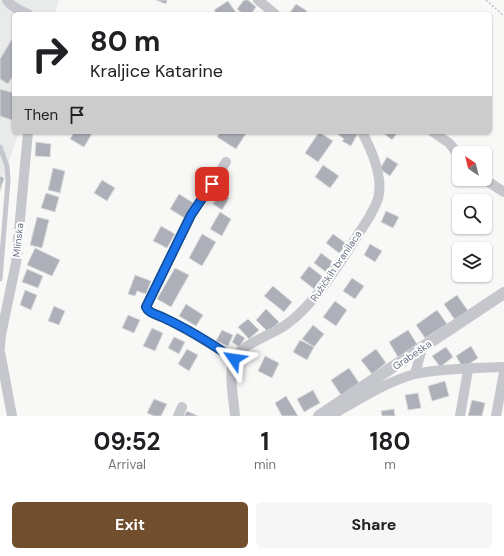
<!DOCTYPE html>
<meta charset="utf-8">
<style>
body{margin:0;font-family:"DM Sans",sans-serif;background:#f6f6f6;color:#202124;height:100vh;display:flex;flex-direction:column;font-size:15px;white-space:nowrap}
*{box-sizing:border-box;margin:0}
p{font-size:13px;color:#757577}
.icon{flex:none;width:22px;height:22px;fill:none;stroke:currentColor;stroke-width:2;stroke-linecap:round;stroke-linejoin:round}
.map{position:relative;height:416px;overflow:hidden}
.sheet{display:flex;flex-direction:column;background:#fff;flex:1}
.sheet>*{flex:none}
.hud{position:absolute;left:12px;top:12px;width:480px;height:122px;border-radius:6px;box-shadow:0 1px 3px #0004;background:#fff;color:#202124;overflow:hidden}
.needle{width:26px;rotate:325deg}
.fabs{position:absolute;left:452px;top:146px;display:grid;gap:8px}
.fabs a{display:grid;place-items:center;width:40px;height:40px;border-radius:6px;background:#fff;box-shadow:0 1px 3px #0004;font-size:20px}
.pin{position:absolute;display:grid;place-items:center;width:34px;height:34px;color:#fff;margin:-17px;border-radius:8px;box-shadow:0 2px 6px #0006}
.me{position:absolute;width:44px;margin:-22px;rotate:302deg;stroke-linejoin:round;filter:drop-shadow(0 0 3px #0008)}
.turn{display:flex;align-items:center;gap:14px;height:84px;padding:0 12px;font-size:18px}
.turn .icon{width:52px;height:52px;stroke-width:2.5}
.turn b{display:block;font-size:28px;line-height:34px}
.then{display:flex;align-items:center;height:38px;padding:0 12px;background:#0003;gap:8px;font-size:15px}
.eta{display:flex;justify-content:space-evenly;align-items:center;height:68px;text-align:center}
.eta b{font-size:24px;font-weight:700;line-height:28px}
.cta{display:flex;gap:8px;margin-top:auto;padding:8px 12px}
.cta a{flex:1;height:46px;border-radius:6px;background:#714f2e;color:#fff;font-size:16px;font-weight:700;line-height:46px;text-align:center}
.cta a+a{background:#f6f6f6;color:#202124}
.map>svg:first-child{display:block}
</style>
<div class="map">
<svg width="504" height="416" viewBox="0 0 504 416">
<rect width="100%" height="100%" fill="#f8f9f7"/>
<polygon fill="#e9eaea" points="0,0 59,0 55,14 14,14 14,132 19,132 0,187"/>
<g fill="#adb0b9" stroke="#dadbd9">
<polygon points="156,0 167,0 166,4"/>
<polygon points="244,0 248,0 256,7 251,14 243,14 237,9"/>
<polygon points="228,1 237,14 217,14 214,10"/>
<polygon points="296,4 307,11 306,14 289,14"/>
<polygon points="13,37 14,74 8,84 0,79 0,59"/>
<polygon points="0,89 14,93 14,121 0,116"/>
<polygon points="74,132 93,132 84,147 70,139"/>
<polygon points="220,132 247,132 236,149 217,137"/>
<polygon points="319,132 333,141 318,162 305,153"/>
<polygon points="335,132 356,132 358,133 351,146 342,141 344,139"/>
<polygon points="382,132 398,132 392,140"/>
<polygon points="36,142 51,144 50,157 35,156"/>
<polygon points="387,157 398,164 390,176 380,169"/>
<polygon points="323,165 339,176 330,188 315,177"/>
<polygon points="53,168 65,171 60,193 48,190"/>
<polygon points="0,176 4,178 0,191"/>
<polygon points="102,180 115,188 107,201 94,193"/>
<polygon points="46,193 59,197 55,212 41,208"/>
<polygon points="220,193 229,198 222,210 213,204"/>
<polygon points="179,194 195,204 186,219 170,209"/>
<polygon points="386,211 399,217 393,228 381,222"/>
<polygon points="220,212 231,219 222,236 210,229"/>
<polygon points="37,217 49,220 42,248 30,245"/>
<polygon points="161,226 175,234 167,248 153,241"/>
<polygon points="202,234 216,242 202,266 189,258"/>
<polygon points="333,234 347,244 339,253 326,243"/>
<polygon points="370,244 382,251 375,262 364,255"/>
<polygon points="35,248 60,260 52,276 27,265"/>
<polygon points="321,253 333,262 326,272 314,263"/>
<polygon points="309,266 323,277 314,289 300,278"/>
<polygon points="175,268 189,275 171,307 157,299"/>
<polygon points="27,269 43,276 38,288 22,282"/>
<polygon points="135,275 151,281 146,294 137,291 135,296 128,294"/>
<polygon points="352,278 364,286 355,299 343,291"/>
<polygon points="273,286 292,302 284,312 264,296"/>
<polygon points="25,290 37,295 31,310 20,305"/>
<polygon points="457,295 468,311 455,320 444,304"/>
<polygon points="335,301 347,310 336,326 323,317"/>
<polygon points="186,304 203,315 196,326 179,316"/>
<polygon points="54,306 65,311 59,325 48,321"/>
<polygon points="266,309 279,322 268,332 256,320"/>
<polygon points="437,310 447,324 425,338 416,325"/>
<polygon points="128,315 140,320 134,333 122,328"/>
<polygon points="248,319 259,330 249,339 238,327"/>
<polygon points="313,325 324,334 314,347 302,339"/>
<polygon points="152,328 163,333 155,351 143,346"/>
<polygon points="222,330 233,335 228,346 216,341"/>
<polygon points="408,330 417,344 398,357 389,342"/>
<polygon points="237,333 245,338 239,347 232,342"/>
<polygon points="174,337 185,342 179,354 168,348"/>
<polygon points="300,340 314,347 307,360 293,352"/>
<polygon points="471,346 478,358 463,368 456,356"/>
<polygon points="446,347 453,357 440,367 432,356"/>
<polygon points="187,349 198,355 189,371 178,364"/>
<polygon points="376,349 386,363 372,374 361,360"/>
<polygon points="265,356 279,363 272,378 258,371"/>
<polygon points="349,368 359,383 341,395 331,380"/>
<polygon points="445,381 449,396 432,401 428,386"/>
<polygon points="313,390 320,403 304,412 297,399"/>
<polygon points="418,393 421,408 408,410 405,395"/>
<polygon points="286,396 298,416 282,416 275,403"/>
<polygon points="154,399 167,404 161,416 154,416 147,413"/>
<polygon points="472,400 485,403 482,416 468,416"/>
<polygon points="394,409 395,416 382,416 381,411"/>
<polygon points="187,411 198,416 184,416"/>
</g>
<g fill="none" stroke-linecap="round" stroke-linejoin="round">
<polyline stroke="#bdbec2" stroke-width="1.5" stroke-dasharray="2 2" stroke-linecap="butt" points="486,0 504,16"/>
<polyline stroke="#c5c7cc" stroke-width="5" points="0,147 7,166 8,181 0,279"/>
<g stroke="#c5c7cc" stroke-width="10">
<path d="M 7,0 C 11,7 21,11 28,14"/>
<polyline points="258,0 275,14"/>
<polyline points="433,132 449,143 459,155"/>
<path d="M 226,162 L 191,215 L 146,307 C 149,314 157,314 164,318 C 188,329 211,344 234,359"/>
<polyline points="484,179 504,192"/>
<polyline points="0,347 1,335 16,263 28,132"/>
<polyline points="0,352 12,416"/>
<polyline points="415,374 422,348"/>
<polyline points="178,416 182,407"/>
<path d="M 235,416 C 234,402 228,372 234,359 C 241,344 274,334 287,324 C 320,300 347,251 370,216 C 373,209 379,201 379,193 C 382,173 371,149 362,132"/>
<path d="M 330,416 C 357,401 385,382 415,374 C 441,368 477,368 504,367"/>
<polyline points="460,416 468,370"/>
<polyline points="496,416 504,372"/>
</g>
<polyline stroke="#c5c7cc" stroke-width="12" points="319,416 504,293"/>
</g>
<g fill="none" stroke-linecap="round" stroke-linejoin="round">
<g stroke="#114b97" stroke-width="10">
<path id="route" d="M 212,184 L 191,215 L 146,307 C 149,314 157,314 164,318 C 188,329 212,344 234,359"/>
</g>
<use href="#route" stroke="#1a73e8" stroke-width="7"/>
</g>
<g text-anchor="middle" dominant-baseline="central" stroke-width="4" stroke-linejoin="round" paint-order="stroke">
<g font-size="10" fill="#6b7285" stroke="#fff">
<text transform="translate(18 240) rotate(-84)">Mlinska</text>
<text transform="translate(336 266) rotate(-56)">Ružičkih branilaca</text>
<text transform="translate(412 355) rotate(-34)">Grabeška</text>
</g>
</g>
</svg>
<div class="fabs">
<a><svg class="needle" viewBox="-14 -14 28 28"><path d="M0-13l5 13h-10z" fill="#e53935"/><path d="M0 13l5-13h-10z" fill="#757577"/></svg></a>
<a><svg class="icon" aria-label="search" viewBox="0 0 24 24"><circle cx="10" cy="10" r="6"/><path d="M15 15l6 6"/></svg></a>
<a><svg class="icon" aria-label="layers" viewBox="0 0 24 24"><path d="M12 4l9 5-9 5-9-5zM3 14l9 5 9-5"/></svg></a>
</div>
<div class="pin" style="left:212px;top:184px;background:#d93025"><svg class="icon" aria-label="arrive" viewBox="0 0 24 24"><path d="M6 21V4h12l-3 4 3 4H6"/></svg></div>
<svg class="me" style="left:234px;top:359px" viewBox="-20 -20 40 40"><path d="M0-17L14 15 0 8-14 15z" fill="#1a73e8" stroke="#fff" stroke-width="4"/></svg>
<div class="hud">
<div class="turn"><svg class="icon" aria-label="right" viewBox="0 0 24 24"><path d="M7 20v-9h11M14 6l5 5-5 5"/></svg><div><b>80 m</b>Kraljice Katarine</div></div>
<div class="then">Then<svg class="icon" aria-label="arrive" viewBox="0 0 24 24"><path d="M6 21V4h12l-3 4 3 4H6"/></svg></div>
</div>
</div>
<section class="sheet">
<div class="eta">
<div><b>09:52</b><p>Arrival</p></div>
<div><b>1</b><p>min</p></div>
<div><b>180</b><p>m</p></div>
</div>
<div class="cta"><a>Exit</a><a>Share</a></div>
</section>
